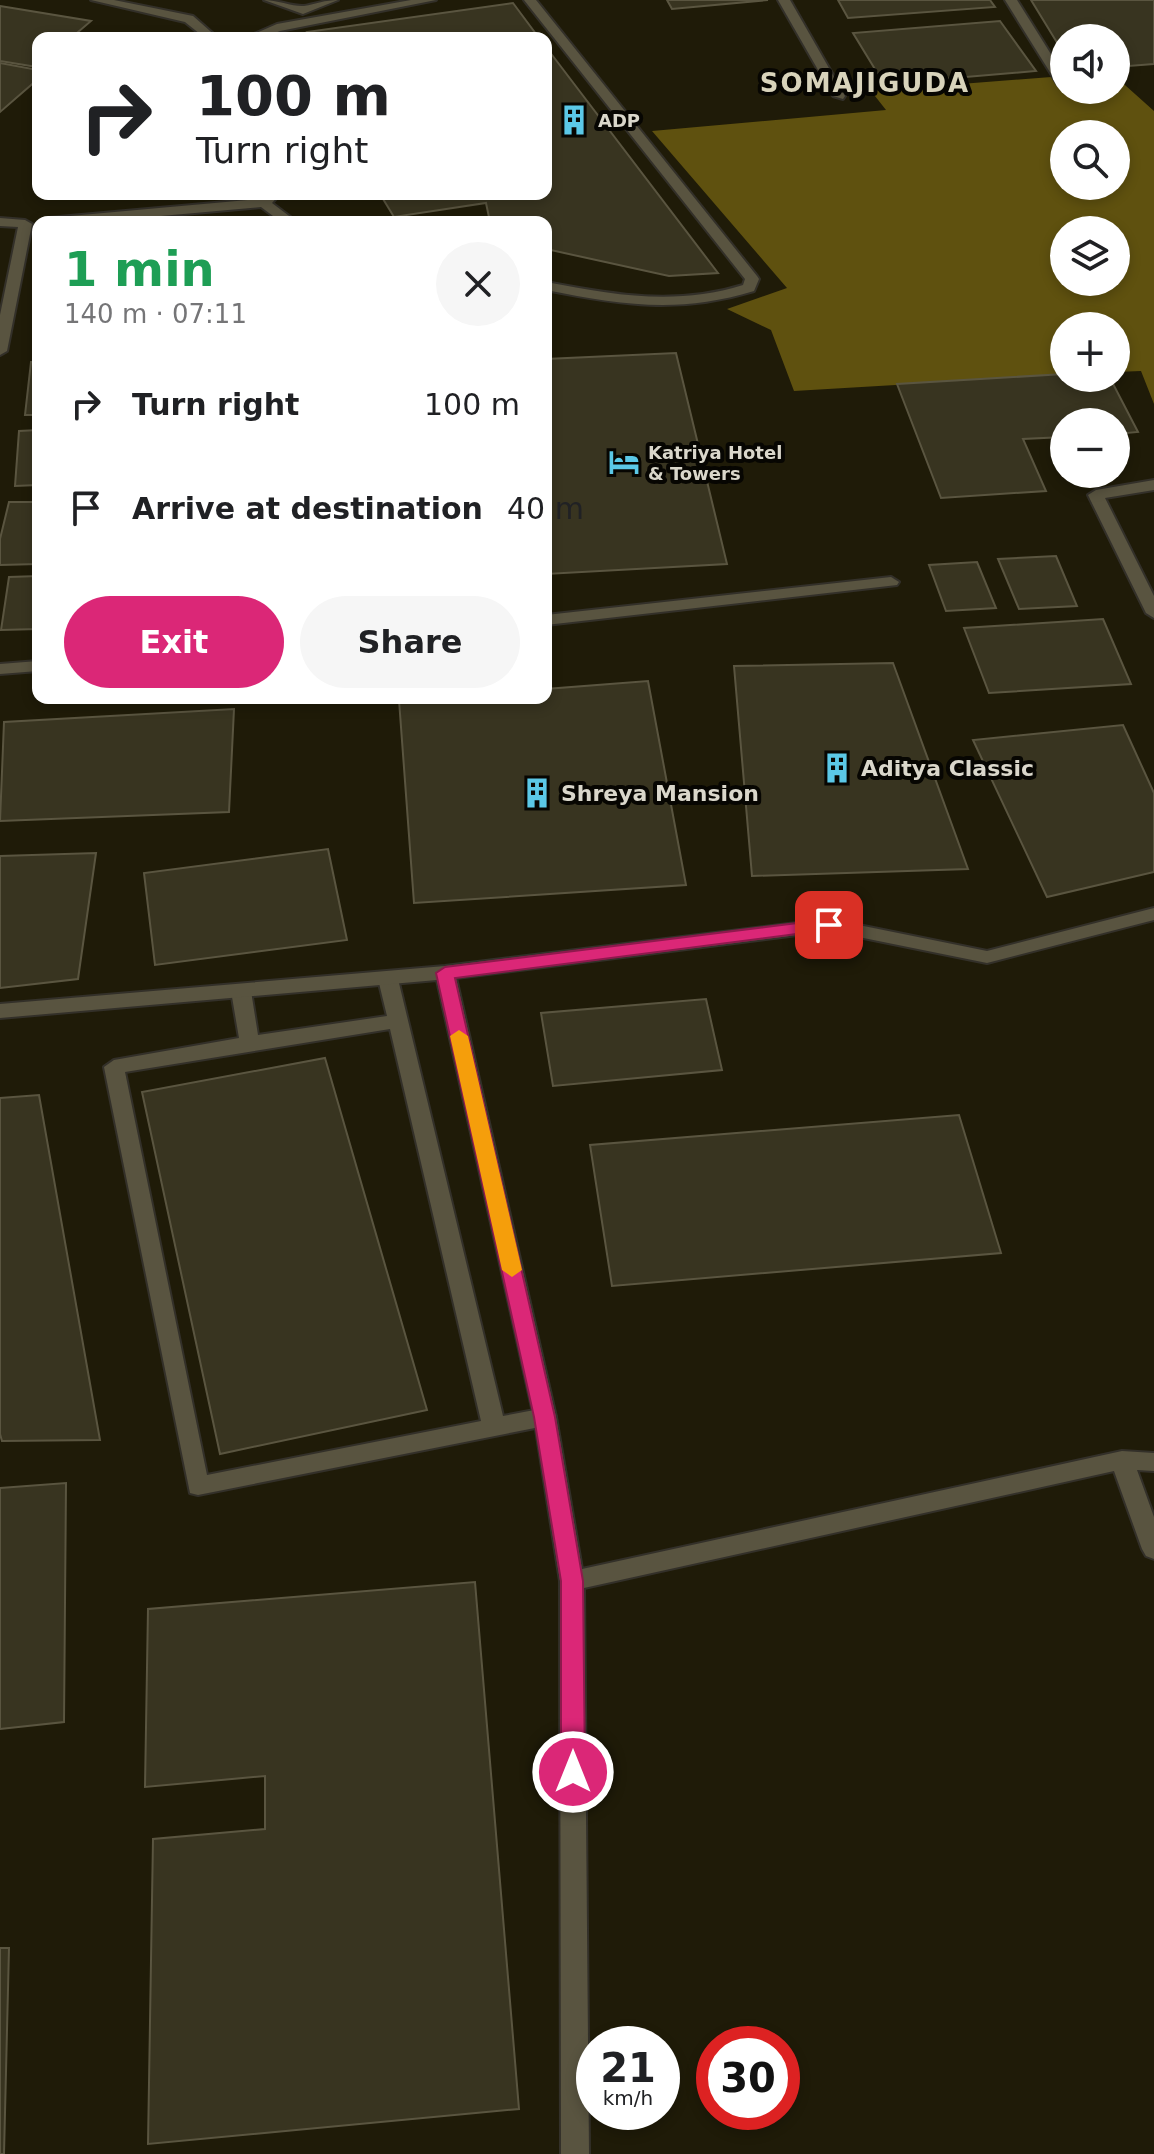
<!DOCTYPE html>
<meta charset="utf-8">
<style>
body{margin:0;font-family:"DejaVu Sans",sans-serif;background:#f6f6f6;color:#202124;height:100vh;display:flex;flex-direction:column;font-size:30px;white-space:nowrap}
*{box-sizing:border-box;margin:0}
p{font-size:26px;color:#757577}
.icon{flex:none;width:44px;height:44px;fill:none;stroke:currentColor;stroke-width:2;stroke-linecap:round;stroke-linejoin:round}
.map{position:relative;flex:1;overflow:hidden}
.panel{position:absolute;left:32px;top:216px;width:520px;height:488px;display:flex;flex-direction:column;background:#fff;border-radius:16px;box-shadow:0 4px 12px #0003}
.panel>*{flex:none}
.hud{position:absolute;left:32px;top:32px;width:520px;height:168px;border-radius:16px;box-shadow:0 4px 12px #0003;background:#fff;color:#202124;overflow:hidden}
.controls{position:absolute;left:1050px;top:24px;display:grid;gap:16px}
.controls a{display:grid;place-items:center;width:80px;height:80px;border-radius:50%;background:#fff;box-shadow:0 4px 12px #0003;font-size:40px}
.speed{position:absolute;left:576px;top:2026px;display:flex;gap:16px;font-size:40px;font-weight:700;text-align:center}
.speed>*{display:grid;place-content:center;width:104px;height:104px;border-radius:50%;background:#fff;box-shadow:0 4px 12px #0003;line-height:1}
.speed small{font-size:20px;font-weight:400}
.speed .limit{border:12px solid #d22;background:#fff;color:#111}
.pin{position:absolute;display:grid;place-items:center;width:68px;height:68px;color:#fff;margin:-34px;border-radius:16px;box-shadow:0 4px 12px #0006}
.me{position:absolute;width:88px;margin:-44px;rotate:0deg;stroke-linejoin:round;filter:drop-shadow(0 0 6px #0008)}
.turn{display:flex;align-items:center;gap:28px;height:168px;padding:0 32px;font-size:36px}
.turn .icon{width:104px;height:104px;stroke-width:2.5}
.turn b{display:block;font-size:56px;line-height:68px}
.round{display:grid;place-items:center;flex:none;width:84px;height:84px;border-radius:42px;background:#f6f6f6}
.head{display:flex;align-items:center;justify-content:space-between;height:136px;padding:0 32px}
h1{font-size:48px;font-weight:700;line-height:60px;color:#1e9e55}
.action{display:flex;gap:16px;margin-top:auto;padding:16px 32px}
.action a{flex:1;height:92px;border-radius:48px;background:#db2777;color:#fff;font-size:32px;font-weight:700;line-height:92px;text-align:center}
.action a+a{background:#f6f6f6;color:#202124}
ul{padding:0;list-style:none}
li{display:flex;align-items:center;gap:24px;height:104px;padding:0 32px}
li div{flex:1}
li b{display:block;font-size:30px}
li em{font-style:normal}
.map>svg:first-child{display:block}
</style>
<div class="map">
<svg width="1154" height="2154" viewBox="0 0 1154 2154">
<rect width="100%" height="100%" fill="#1f1b08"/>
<path fill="#5f510f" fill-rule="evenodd" d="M 1064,76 L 1064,90 L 1116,90 L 1116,77 L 1154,111 L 1154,404 L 1141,371 L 1116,372 L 1116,326 L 1064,326 L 1064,375 L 794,391 L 771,330 L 727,309 L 787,288 L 652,131 L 886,110 L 871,91 ZM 1064,134 L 1116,134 L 1116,186 L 1064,186 ZM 1064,230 L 1116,230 L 1116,282 L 1064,282 Z"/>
<g fill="#383420" stroke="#5a5540" stroke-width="2">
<polygon points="667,0 768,0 672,9"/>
<polygon points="838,0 990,0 995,7 848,18"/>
<polygon points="1031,0 1154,0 1154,64 1116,67 1116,38 1064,38 1064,54"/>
<polygon points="513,3 539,38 310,38 307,32"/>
<polygon points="0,6 91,21 71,38 38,38 37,67 0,61"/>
<polygon points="1000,21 1036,71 884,84 853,33"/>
<polygon points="546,47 718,273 669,276 546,249 546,222 490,222 486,203 394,217 380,194 546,194"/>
<polygon points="0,63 38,70 38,79 0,112"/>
<polygon points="676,353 727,564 546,574 546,359"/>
<polygon points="31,362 38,362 38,415 25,415"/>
<polygon points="1064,374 1064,378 1110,378 1138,432 1116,434 1116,422 1064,422 1064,437 1023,439 1046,491 941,498 897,384"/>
<polygon points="38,430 38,485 15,486 19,431"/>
<polygon points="9,502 38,502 38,564 0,565 0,539"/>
<polygon points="1056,556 1077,606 1019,609 998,559"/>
<polygon points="977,562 996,608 946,611 929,565"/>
<polygon points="38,576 38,629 1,630 9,577"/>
<polygon points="1103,619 1131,684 989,693 964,628"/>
<polygon points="893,663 968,869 752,876 734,666"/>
<polygon points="648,681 686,885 414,903 399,700 546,698 546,689"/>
<polygon points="234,709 229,812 0,821 4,722"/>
<polygon points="1123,725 1154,793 1154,872 1047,897 973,740"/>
<polygon points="328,849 347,940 155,965 144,873"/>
<polygon points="96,853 78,979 0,988 0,856"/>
<polygon points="706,999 722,1070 553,1086 541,1013"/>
<polygon points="325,1058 427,1410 220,1454 142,1092"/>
<polygon points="39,1095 100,1440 2,1441 0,1434 0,1098"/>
<polygon points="959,1115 1001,1253 612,1286 590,1145"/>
<polygon points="66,1483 64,1722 0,1729 0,1488"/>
<polygon points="475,1582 519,2109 148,2144 153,1839 265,1829 265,1776 145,1787 148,1609"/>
<polygon points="0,1948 9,1948 4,2154 0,2154"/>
</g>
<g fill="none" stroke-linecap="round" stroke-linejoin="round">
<g stroke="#333029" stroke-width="4">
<g id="service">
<polygon points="91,0 114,0 193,16 218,38 205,38 185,22"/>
<path d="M 264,0 C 277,0 294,7 304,6 C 316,4 325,0 338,0 L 303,14 Z"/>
<polygon points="411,0 436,0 280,31 262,38 245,38 277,24"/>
<path d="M 524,0 L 536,0 L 757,276 L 759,279 L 754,291 C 678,314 622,305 546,290 L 546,282 C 614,295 676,306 743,285 L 745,279 Z"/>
<polygon points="1005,0 1017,0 1064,75 1064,89 1058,85"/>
<polygon points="265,194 280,194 272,203 297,222 281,222 261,207 94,222 41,222 48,218 260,199"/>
<polygon points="891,577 899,582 897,585 546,625 546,615"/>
<polygon points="38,661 38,671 0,674 0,664"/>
<path d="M 388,972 L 398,979 L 503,1416 L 545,1408 L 553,1411 L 556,1417 L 553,1423 L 545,1426 L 198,1495 L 190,1493 L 104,1067 L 114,1060 L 239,1038 L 231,991 L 241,984 L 251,991 L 258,1035 L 387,1016 L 378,979 ZM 390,1029 L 481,1421 L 207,1475 L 125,1072 Z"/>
</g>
</g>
<g stroke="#333029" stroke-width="4">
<g id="minor">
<polygon points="778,0 790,0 845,96 843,99 833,96"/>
<polygon points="0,218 25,220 32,224 7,351 0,355 0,315 18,227 0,226"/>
<polygon points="1154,480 1154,490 1105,498 1154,596 1154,618 1146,613 1088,495 1096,490"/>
<polygon points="1154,908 1154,920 987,963 829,931 456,978 556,1417 582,1569 1122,1451 1154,1453 1154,1471 1137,1470 1154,1517 1154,1559 1146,1556 1142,1549 1114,1471 584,1588 589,2154 561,2154 560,1581 534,1417 437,980 0,1018 0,1004 445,966 829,919 987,951"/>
</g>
</g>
<use href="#service" fill="#595440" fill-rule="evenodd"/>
<use href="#minor" fill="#595440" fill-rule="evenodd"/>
</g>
<polygon fill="#db2777" stroke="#8e194d" stroke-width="2" points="829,919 835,921 835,929 455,978 555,1417 583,1581 585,1772 581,1779 573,1782 565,1779 561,1772 561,1581 534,1417 436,973 445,967"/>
<polygon fill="#f59e0b" points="459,1030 468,1036 522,1270 512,1277 502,1270 450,1036"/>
<defs>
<g id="building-bare" transform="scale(2.4)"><path d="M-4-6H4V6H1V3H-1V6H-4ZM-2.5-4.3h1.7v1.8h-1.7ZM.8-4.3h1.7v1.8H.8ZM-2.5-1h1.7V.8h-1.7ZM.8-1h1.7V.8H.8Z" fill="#5bc8e7" stroke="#070602" stroke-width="2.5" paint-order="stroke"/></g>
<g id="hotel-bare" transform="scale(2.4)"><path d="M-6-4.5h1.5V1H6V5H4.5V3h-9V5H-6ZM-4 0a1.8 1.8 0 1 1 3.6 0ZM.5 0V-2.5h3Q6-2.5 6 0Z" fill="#5bc8e7" stroke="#070602" stroke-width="2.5" paint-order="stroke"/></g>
</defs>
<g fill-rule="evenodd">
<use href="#building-bare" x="574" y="120"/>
<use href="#hotel-bare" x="624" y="462"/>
<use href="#building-bare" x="837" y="768"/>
<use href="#building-bare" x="537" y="793"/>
</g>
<g text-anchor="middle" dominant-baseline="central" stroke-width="8" stroke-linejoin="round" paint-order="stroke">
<g font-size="18" font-weight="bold" fill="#dad7cb" stroke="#070602" text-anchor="start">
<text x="598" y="120">ADP</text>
<text x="648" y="452">Katriya Hotel<tspan x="648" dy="21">&amp; Towers</tspan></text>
</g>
<g font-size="22" font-weight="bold" fill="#dad7cb" stroke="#070602" text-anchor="start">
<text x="861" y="768">Aditya Classic</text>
<text x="561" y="793">Shreya Mansion</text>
</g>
<g font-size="26" font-weight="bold" letter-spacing="2" fill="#d8d3bb" stroke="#070602">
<text x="865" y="83">SOMAJIGUDA</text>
</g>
</g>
</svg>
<div class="controls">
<a><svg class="icon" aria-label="sound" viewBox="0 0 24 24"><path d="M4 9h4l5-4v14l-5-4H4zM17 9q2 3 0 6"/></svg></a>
<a><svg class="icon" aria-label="search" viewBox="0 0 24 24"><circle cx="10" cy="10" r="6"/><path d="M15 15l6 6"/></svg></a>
<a><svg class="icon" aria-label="layers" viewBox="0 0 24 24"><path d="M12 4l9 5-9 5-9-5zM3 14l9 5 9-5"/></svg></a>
<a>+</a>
<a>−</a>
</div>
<div class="speed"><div>21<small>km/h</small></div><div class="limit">30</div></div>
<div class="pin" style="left:829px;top:925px;background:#d93025"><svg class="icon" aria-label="arrive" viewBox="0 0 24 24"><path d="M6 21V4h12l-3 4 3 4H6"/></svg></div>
<svg class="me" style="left:573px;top:1772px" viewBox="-20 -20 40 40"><circle r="17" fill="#db2777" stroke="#fff" stroke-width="3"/><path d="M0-11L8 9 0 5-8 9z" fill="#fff"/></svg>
<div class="hud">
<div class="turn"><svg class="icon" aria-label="right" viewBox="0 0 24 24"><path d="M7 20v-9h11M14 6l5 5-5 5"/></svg><div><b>100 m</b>Turn right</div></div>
</div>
<section class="panel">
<div class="head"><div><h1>1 min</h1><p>140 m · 07:11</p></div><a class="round"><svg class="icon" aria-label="close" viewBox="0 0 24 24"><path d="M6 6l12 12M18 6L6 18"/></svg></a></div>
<ul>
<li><svg class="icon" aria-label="right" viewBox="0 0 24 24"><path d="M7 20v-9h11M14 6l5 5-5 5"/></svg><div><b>Turn right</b></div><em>100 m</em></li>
<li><svg class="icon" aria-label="arrive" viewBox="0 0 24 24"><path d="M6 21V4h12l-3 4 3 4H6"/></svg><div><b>Arrive at destination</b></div><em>40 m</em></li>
</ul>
<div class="action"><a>Exit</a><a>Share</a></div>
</section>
</div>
